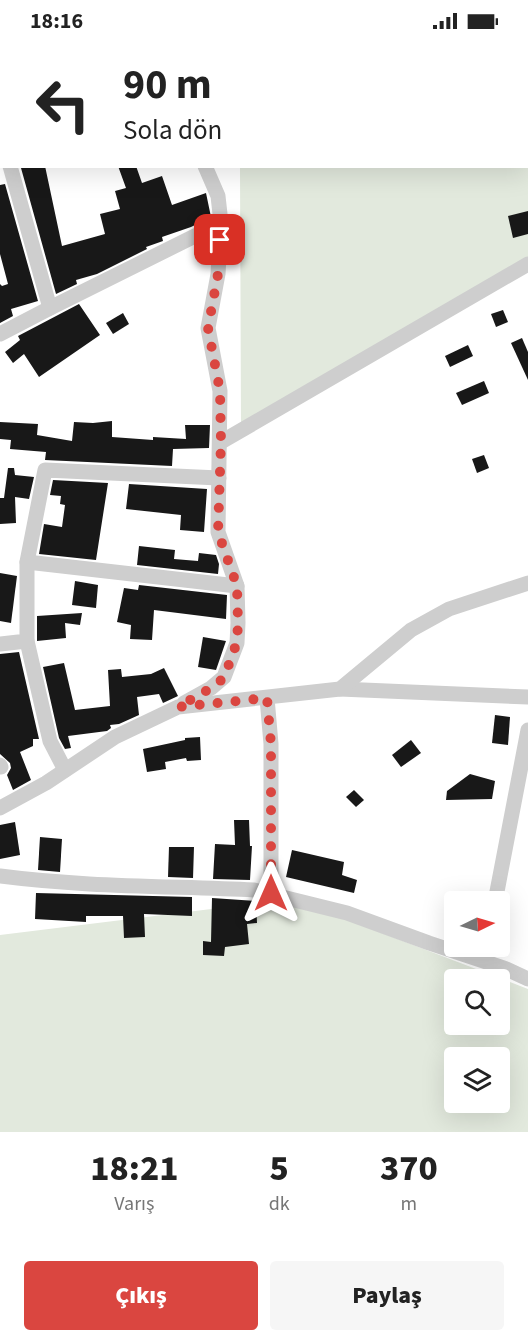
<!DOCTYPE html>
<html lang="tr">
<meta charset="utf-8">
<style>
body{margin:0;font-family:"Source Sans 3",sans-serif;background:#f6f6f6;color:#222;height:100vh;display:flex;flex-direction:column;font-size:22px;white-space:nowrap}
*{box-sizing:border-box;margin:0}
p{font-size:20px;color:#767676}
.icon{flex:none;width:33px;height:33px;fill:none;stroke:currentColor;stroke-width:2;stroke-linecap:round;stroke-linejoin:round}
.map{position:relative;height:1090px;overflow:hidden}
.panel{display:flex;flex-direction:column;background:#fff;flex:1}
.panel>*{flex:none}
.guide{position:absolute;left:0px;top:0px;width:528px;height:126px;box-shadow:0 6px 24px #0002;background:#fff;color:#222;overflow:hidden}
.needle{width:39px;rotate:85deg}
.fabs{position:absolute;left:444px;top:849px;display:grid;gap:12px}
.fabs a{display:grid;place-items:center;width:66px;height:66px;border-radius:6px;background:#fff;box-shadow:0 6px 24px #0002;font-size:30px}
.pin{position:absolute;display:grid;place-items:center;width:51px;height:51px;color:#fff;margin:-26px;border-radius:12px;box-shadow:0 3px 9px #0006}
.me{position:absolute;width:66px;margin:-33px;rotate:0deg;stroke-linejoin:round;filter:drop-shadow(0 0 4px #0008)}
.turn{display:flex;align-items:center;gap:21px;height:126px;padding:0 24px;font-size:27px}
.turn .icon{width:78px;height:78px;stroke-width:2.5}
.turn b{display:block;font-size:42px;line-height:51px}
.eta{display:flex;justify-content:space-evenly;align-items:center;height:102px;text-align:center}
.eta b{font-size:36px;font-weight:800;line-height:42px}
.button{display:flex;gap:12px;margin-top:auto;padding:12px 24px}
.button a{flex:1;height:69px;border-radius:6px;background:#da4640;color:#fff;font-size:24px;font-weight:800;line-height:69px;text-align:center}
.button a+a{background:#f6f6f6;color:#222}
.status{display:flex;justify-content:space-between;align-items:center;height:42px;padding:0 30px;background:#fff;direction:ltr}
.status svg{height:16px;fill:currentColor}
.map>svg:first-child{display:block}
</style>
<div class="status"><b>18:16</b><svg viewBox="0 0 49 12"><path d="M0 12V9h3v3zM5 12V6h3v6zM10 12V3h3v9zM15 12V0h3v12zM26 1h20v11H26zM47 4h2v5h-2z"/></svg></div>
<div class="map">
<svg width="528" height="1090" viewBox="0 0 528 1090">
<rect width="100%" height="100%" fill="#fff"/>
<g fill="#e2e9dd" fill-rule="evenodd">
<polygon points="240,0 528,0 528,217 241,387 240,125 526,124 526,2"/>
<path d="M 293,857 L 528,947 L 528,1090 L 0,1090 L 0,893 ZM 454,938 L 500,938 L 500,982 L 454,982 ZM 454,1016 L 500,1016 L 500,1060 L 454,1060 Z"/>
</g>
<g fill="#181818">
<polygon points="29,124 45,124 62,204 105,192 100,172 120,167 115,149 126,146 118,124 136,124 142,141 162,134 172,163 206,151 211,175 191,185 162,195 163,199 146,205 147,207 97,232 76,238 77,242 56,252 21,126"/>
<polygon points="5,142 38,259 11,267 13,274 0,281 0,242 2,244 8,242 0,212 0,143"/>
<polygon points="528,169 528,192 513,196 508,174"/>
<polygon points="79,262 100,293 39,335 24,312 13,321 5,310 20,298 18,294"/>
<polygon points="503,268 508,280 496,285 491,272"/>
<polygon points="123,271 129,282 113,292 106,281"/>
<polygon points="522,296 528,310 528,338 511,301"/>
<polygon points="468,303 473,314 450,325 445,314"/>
<polygon points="484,339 489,351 462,363 456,351"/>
<polygon points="112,379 112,395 153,398 153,395 186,397 185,383 210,383 209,406 173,407 172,424 45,418 46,410 10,407 11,398 0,397 0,380 38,382 37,393 72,399 74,380 93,381"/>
<polygon points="484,413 489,426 477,431 472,417"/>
<polygon points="8,426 14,426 15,433 34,435 29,457 15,455 16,481 0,482 0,456 4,456"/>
<polygon points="53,438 108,441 96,518 39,512 44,482 62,485 65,463 60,462 61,454 50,453"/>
<polygon points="129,442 207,447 204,490 180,488 181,473 126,467"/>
<polygon points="139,504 175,508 174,517 198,519 199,511 216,513 219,522 218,532 137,523"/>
<polygon points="0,531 17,534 11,581 0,579"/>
<polygon points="75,539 98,543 96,566 72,563"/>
<polygon points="139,543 227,553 226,577 154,568 152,598 130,597 131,583 117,580 124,546 138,548"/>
<polygon points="82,571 80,583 65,581 66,596 37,599 37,574"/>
<polygon points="203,595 226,599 216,628 198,625"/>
<polygon points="19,610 39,697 33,697 33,704 20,710 31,738 13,748 7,733 11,726 10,721 0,712 0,612"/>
<polygon points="64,621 75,668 110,664 108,628 121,627 122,635 151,632 164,626 178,654 163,661 159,652 137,655 139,673 119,682 110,683 111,686 107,689 68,694 71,706 65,707 59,696 43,625"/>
<polygon points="495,673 510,675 508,703 492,701"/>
<polygon points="200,695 201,718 187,719 186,716 165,720 166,727 147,730 143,707 185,698 185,696"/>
<polygon points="411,698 421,711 401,725 392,713"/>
<polygon points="470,732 495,739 492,757 446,758 447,749"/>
<polygon points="354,748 364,758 356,765 346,755"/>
<polygon points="234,778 249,778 250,804 252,804 250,838 213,837 215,802 235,803"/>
<polygon points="15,780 20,813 0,817 0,783"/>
<polygon points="40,795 62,797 60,830 38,828"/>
<polygon points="169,805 194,805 193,836 168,835"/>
<polygon points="292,808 344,820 342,833 357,838 354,851 286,835"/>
<polygon points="36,851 192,855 192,874 144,872 145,895 124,896 123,874 86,874 86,880 35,877"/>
<polygon points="212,856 256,859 257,881 247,882 249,902 225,905 224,914 203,913 203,899 211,900"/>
</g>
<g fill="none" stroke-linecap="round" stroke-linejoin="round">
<g stroke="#cecece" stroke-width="15">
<polyline points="150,0 151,2"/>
<polyline points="13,2 16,0"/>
<polyline points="0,7 2,6"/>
<polyline points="0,86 2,91"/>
<polyline points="10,124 50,266"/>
<polyline points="0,292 50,266 221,181 218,154 205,124"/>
<polyline points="221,400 528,222"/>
<polyline points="27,520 45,428 219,436"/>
<polyline points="27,599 50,699 65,728"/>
<polyline points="0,602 27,599 27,520 237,544"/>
<polyline points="340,647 528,655"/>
<polyline points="267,656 271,702 271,851"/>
<polyline points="184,661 211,646 224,635 237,601 238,581 237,544 218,490 220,349 208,286 218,232 221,181"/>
<polyline points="0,723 1,725"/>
<polyline points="0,766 46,741 115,695 178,665 340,647 411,588 449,567 528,541"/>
<path d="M 0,834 C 84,845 170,844 254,848 L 347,871 L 429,901 L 504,926 L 528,937"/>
<polyline points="495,860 528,688"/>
</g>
</g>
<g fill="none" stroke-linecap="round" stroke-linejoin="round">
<polyline stroke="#da4640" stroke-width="10" stroke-dasharray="0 18" points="220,198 218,232 208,286 220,349 221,400 218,490 237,544 238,581 237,600 224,636 211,646 178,665 267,656 271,702 271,851"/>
</g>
</svg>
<div class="fabs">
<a><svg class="needle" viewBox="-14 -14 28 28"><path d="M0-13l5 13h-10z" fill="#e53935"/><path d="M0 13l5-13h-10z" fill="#767676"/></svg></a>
<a><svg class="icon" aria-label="search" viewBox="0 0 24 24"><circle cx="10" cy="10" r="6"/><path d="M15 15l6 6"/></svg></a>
<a><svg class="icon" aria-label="layers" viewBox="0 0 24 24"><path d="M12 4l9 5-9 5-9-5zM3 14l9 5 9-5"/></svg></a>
</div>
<div class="pin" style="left:220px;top:198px;background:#d93025"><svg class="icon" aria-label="arrive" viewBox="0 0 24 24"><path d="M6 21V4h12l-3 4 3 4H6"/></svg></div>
<svg class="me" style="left:271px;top:851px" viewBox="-20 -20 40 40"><path d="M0-17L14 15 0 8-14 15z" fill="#da4640" stroke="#fff" stroke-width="4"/></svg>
<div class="guide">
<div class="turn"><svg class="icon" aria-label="left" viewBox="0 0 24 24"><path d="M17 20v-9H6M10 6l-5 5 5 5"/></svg><div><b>90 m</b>Sola dön</div></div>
</div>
</div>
<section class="panel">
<div class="eta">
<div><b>18:21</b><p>Varış</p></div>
<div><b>5</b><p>dk</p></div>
<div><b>370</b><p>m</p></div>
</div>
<div class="button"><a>Çıkış</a><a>Paylaş</a></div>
</section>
